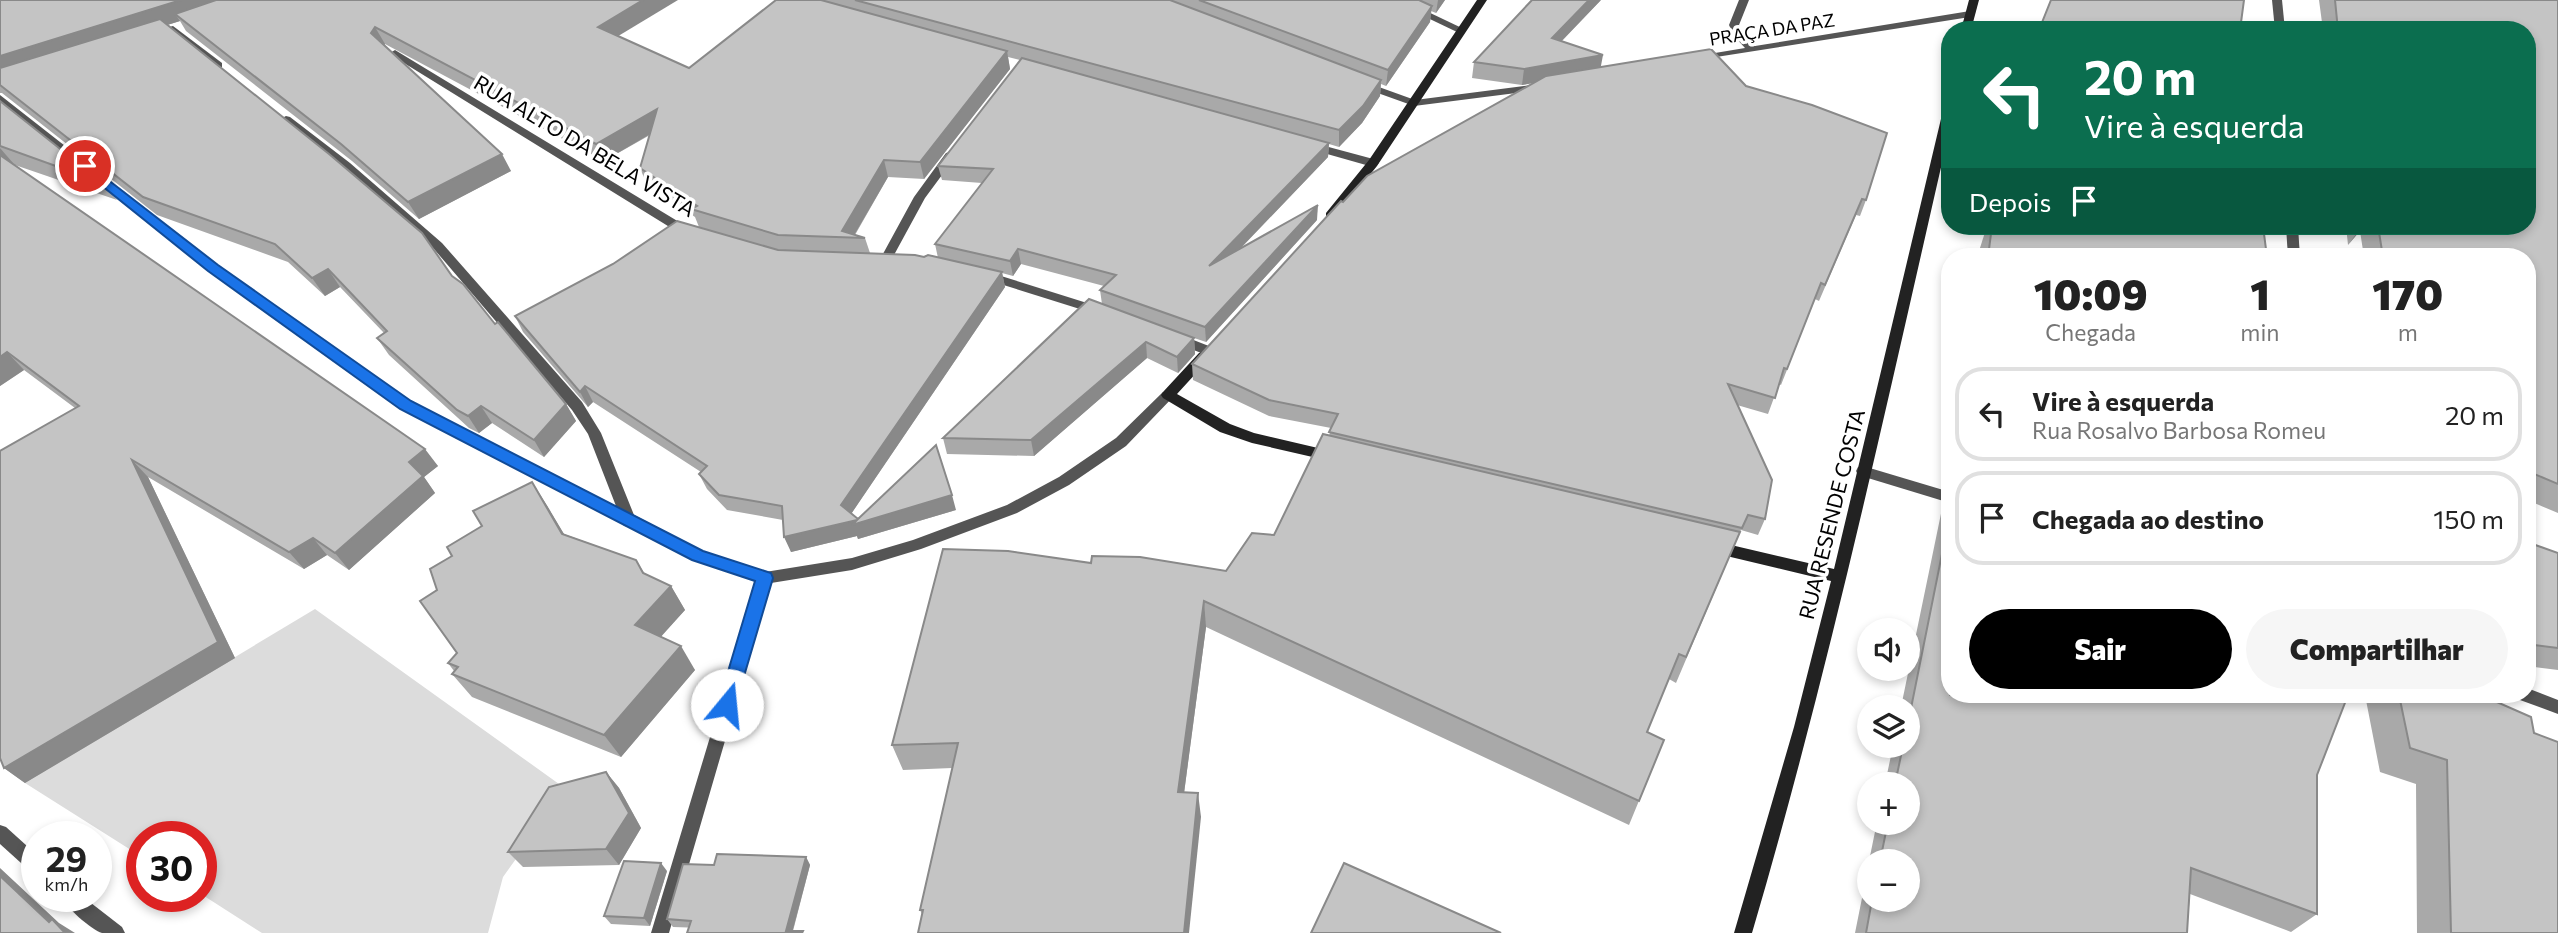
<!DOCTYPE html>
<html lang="pt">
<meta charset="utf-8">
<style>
body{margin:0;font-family:Commissioner,sans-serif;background:#f6f6f6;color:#222;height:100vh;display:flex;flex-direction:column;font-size:26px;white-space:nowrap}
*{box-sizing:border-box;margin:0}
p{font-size:23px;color:#767676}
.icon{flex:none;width:38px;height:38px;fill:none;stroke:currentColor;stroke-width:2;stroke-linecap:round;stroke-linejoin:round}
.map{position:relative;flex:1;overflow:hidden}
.drawer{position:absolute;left:1941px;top:248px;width:595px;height:455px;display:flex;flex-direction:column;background:#fff;border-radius:28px;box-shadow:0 4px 10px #0003}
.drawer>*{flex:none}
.hud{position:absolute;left:1941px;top:21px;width:595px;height:214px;border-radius:28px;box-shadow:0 4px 10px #0003;background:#0b6e4f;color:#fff;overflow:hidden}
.fabs{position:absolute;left:1857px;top:618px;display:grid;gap:14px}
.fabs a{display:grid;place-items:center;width:63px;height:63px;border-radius:50%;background:#fff;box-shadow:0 4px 10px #0003;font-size:35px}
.speed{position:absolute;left:21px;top:821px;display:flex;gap:14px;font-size:35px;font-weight:700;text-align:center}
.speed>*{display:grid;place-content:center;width:91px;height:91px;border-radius:50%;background:#fff;box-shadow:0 4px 10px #0003;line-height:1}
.speed small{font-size:18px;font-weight:400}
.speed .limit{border:10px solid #d22;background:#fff;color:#111}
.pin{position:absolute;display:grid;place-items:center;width:60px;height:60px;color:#fff;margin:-30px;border:4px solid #fff;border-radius:50%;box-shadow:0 2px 7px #0007}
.me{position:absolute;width:77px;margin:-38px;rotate:17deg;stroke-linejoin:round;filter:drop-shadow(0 0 5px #0008)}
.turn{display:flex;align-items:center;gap:24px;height:147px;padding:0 28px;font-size:32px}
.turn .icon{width:91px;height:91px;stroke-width:2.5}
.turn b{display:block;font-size:49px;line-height:60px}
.then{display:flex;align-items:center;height:66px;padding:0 28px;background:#0003;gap:14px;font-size:26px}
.eta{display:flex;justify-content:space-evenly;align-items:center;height:119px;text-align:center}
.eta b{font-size:42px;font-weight:800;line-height:49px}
.action{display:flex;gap:14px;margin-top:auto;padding:14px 28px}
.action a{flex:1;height:80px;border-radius:42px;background:#000;color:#fff;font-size:28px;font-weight:800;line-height:80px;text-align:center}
.action a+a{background:#f6f6f6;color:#222}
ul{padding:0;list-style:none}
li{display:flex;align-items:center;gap:21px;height:94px;margin:0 14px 10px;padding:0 14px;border:4px solid #e0e0e0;border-radius:28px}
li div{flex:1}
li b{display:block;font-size:26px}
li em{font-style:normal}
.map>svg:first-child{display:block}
</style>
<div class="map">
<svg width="2558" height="933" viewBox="0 0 2558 933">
<rect width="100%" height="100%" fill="#fff"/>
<polygon fill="#dcdcdc" points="315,609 566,789 503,877 488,933 262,933 201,894 201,836 142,836 142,857 25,783"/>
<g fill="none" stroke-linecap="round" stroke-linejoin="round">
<polygon fill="#555" fill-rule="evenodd" points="950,152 956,156 925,198 888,266 880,266 878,263 914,197 946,153"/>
<g fill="#555" fill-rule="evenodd">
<polygon points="1390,0 1403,0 1466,30 1465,32 1457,32"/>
<polygon points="1739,0 1749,0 1739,25 1743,33 1755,46 1970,11 1975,14 1970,17 1697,60 1697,56 1745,48 1734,36 1729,25"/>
<polygon points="2272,0 2282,0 2285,30 2275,30"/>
<polygon points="173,26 222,63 222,67 214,67 169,31 169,27"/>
<polygon points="395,50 684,225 694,228 696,231 690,235 676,231 391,55 390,53"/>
<polygon points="1365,82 1415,100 1540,84 1545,87 1540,90 1414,106 1361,87 1360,85"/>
<polygon points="0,95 217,265 411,401 616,506 588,434 572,410 434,249 342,169 280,119 286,116 290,117 350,163 442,243 582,402 601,433 634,515 703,551 765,572 852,558 913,540 1007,505 1059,477 1116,438 1163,392 1173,392 1175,395 1126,446 1069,485 1017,513 921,549 852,570 771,583 669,933 651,933 757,581 693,559 631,527 624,526 622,523 401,409 209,271 0,103"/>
<polygon points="1310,142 1377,160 1379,163 1373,167 1306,148 1304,146"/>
<polygon points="2286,226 2298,226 2300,257 2288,257"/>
<polygon points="985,271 1103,308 1105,311 1099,315 981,278 979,275 981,272"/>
<polygon points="1178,334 1214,348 1216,351 1209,356 1173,342 1172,339"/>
<polygon points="1863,466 1950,492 1950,503 1858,475 1856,471 1858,467"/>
<polygon points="2527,688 2558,700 2558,714 2520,700 2518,695 2527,695"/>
<polygon points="0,825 6,827 37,855 37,874 31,872 0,844"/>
<path d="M 60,896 L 82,896 L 122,927 L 125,933 C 118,933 109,933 102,933 C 91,930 65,906 60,896 Z"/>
</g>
<g fill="#222" fill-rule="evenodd">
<polygon points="1477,0 1487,0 1377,166 1334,219 1326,219 1326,213 1369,160"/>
<polygon points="1969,0 1979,0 1971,30 1961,30"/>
<path d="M 1950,99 L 1950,128 C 1888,398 1830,668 1752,933 L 1734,933 L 1794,727 L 1831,581 L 1714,553 L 1709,551 L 1707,547 L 1709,543 L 1714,541 L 1834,569 L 1945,102 Z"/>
<polygon points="1204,351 1211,356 1209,359 1177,394 1230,424 1254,433 1335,452 1337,456 1335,460 1330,461 1252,443 1220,432 1163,398 1161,395 1163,392 1199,353"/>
</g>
</g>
<g fill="#a9a9a9" fill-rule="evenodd">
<path d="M 0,0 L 618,36 L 689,68 L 776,0 L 1445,0 L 1436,13 L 1431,11 L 1430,22 L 1386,86 L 1381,84 L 1380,96 L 1362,123 L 1339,147 L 1329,144 L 1328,157 L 1241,248 L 1317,220 L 1206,342 L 1194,338 L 1195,354 L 1178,373 L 1147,358 L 1034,456 L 947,454 L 943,438 L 1102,304 L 1100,290 L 1104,286 L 1021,264 L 1013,276 L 1002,273 L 1005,287 L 851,514 L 858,519 L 956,510 L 858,539 L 857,536 L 791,552 L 783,520 L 727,510 L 707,489 L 699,474 L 701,472 L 593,402 L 588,407 L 523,332 L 515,316 L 699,227 L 695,217 L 647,185 L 640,168 L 650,135 L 604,161 L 385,44 L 384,45 L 511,171 L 419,219 L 352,161 L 186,31 L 180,21 L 167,25 L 452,276 L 566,404 L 576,421 L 544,457 L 492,423 L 479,433 L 469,428 L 389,355 L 377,338 L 384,333 L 340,287 L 325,296 L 288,262 L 157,215 L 2,93 L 0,93 ZM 1008,57 L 1020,60 L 938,166 L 942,180 L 982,183 L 935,244 L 938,258 L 870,253 L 865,238 L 855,235 L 888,177 L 924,179 L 1010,69 Z"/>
<polygon points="1601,0 1561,42 1601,67 1746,86 1866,200 1860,216 1856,215 1819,301 1815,299 1781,385 1779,384 1768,414 1737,405 1765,519 1758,535 1741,530 1676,683 1669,679 1647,732 1664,740 1629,825 1206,627 1184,793 1201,817 922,914 920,910 952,768 903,770 892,745 1091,563 1226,571 1274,535 1329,436 1331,428 1269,416 1193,380 1192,364 1343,202 1536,82 1522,85 1472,78 1474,62"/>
<polygon points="2319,0 2558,0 2558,513 2527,500 2527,257 2364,257 2360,231 2348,245 2346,226 2527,226 2527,30 2323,30"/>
<polygon points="0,101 103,183 117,200 12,164 438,466 424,477 435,493 349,570 327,555 304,569 148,477 235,658 25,783 4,768 75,408 24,370 0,386"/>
<polygon points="1987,226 2263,226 2267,257 1979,257 1979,251"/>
<polygon points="1950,416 1950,447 1942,445"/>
<polygon points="1950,471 1950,489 1946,488"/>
<polygon points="532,482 564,534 636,560 645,574 671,586 685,610 660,637 695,670 621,757 472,697 452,674 454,671 448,663 457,653 437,590 452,556 482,526"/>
<polygon points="1950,492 1950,695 2317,775 2317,914 2291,932 2190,894 2187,933 1855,933 1869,863 1869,900 1908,900 1908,861 1869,861 1877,822 1908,822 1908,784 1885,784 1893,746 1908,746 1908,707 1901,707 1943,504"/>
<polygon points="2527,542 2558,553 2558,670 2527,666"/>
<polygon points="2365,695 2481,695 2534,733 2558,933 2417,933 2416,784 2380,772"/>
<polygon points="606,772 619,788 641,828 619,865 523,867 508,852"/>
<polygon points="806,857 810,865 793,931 673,927 667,919 714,865"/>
<polygon points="667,871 650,926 611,924 604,916"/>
</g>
<g fill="#898989">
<polygon points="181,0 246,0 175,14 180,21 0,78 0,56"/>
<polygon points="643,0 678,0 605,44 598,27"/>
<polygon points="1438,0 1445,0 1436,13"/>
<polygon points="1589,0 1601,0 1549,54 1552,38"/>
<polygon points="1432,6 1430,22 1386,86 1388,70"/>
<polygon points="375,27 385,44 381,50 371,33"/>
<polygon points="1007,51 1010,69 924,179 920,162"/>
<polygon points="1603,55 1600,71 1522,85 1524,69"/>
<polygon points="1381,80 1380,96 1362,123 1339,147 1339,130"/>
<polygon points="657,109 664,126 604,161 596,144"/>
<polygon points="1329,143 1328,157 1209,281 1209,266"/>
<polygon points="0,148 13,163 10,169 0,157"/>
<polygon points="502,154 511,171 419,219 408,202"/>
<polygon points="884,160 888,177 853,237 842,231"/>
<polygon points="1318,205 1317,220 1206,342 1205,327"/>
<polygon points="2362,226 2364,226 2348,245"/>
<polygon points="1018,249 1021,264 1013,276 1010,261"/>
<polygon points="328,269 340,287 325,296 312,278"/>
<polygon points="1002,272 1005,287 847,520 841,505"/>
<polygon points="1194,338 1195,354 1178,373 1177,357"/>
<polygon points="1146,342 1147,358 1034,456 1031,440"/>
<polygon points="7,352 24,370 0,386 0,357"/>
<polygon points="585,386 593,402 588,407 580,392"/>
<polygon points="566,404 576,421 544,457 534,440"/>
<polygon points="481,406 492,423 479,433 468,416"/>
<polygon points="425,449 438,466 424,477 435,493 349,570 335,553 409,462"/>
<polygon points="132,460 148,477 235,658 25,783 4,768"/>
<polygon points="532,482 548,507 578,558 562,534"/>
<polygon points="952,495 956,510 858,539 857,536 791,552 784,537"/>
<polygon points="313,538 327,555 304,569 289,552"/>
<polygon points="671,586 685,610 650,649 635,625"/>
<polygon points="1204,601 1206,627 1181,816 1178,792"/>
<polygon points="681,646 695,670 621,757 604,735"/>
<polygon points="606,772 619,788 641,828 619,865 606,849"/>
<polygon points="1198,793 1201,817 1189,933 1184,933"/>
<polygon points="806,857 810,865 792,933 786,931"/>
<polygon points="661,863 667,871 650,926 644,918"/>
<polygon points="0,868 59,923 75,933 65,933 49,922 0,876"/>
</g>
<g fill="#c4c4c4" stroke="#898989" stroke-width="2">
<polygon points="0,0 181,0 0,56"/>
<polygon points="216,0 643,0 598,27 689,68 776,0 821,0 1007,51 920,162 884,160 842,231 865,238 778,235 691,209 697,206 640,168 657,109 596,144 375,27 371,33 502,154 408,202 341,144 175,14"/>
<polygon points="855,0 1170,0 1381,80 1363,106 1339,130"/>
<polygon points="1199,0 1419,0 1432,6 1388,70"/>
<polygon points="1532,0 1589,0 1552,38 1603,55 1524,69 1474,62"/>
<polygon points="2051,0 2244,0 2240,30 2039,30"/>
<polygon points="2335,0 2558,0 2558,484 2527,471 2527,257 2383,257 2378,226 2527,226 2527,30 2338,30"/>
<polygon points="160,19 329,154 422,233 452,276 463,284 495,324 498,322 566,404 534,440 481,406 468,416 457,410 377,338 387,331 328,269 312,278 275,244 143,197 0,85 0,68"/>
<polygon points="1711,49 1746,86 1812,105 1887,133 1866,200 1862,199 1825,285 1821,283 1787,369 1784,368 1775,398 1728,384 1772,480 1765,519 1748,515 1742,528 1329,432 1338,414 1269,400 1192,364 1341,201 1343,202 1367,176 1546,76"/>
<polygon points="1022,58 1329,143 1209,266 1318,205 1205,327 1100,290 1116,275 1018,249 1010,261 935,244 993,169 938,166"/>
<polygon points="0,101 103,183 0,146"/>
<polygon points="0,155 425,449 409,462 423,476 335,553 313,538 289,552 132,460 218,642 4,768 0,758 0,451 79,406 7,352 0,357"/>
<polygon points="677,221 778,250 915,255 924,257 928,255 1002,272 841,505 858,519 936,445 952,495 852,525 857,520 784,537 782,506 719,495 699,474 707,466 585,386 580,392 515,316 613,264"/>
<polygon points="1992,226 2263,226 2267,257 1988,257"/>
<polygon points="1089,299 1194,338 1177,357 1146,342 1031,440 943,438"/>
<polygon points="1323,434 1740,532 1686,657 1679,654 1647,732 1664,740 1639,801 1204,601 1178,792 1198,793 1184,933 918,933 923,910 920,910 958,743 892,745 943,549 1008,551 1091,563 1092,556 1140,557 1226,571 1252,533 1274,535"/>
<polygon points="532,482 562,534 636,560 643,573 671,586 635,625 681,646 604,735 452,674 458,667 448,663 457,653 420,601 437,590 430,569 452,556 447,547 482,526 473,511"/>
<polygon points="1950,514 1950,695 2348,695 2317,775 2317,914 2191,868 2187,933 1866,933 1872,900 1908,900 1908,861 1880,861 1888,822 1908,822 1908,784 1895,784 1903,746 1908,746 1908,723"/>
<polygon points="2527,542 2558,553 2558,648 2527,644"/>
<polygon points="2399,695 2481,695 2531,717 2534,733 2558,742 2558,933 2451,933 2447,760 2410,748"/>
<polygon points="606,772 629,813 606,849 508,852 549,787"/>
<polygon points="717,854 806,857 786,931 803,931 802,933 687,933 691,921 667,919 683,864 714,865"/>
<polygon points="624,861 661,863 644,918 604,916"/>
<polygon points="1344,863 1501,933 1311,933"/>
<polygon points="0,876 49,922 52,919 65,933 0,933"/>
</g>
<polygon fill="#1a73e8" stroke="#114b97" stroke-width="2" points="85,162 218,265 411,401 703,551 771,573 773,578 734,710 727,713 721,710 718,705 755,581 692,560 400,409 208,271 81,169 81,163"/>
<g text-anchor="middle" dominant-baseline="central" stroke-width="7" stroke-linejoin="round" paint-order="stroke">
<g font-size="18" fill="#000" stroke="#fff">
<text transform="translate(1772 29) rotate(-9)">PRAÇA DA PAZ</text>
</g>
<g font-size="21" fill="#000" stroke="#fff">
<text transform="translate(585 145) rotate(31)">RUA ALTO DA BELA VISTA</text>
<text transform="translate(1831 514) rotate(-76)">RUA RESENDE COSTA</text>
</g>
</g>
</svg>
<div class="fabs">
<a><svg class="icon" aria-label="sound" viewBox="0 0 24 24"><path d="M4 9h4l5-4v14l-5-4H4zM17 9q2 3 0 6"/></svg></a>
<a><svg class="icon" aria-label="layers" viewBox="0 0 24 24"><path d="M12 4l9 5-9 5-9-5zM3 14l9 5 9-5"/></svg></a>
<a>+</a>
<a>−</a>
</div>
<div class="speed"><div>29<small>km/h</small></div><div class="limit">30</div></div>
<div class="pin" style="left:85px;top:166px;background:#d93025"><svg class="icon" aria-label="arrive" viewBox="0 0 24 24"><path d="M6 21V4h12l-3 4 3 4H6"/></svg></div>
<svg class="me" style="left:727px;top:705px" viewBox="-20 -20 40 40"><circle r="19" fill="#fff"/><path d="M0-13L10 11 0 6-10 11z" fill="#1a73e8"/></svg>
<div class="hud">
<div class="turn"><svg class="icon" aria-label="left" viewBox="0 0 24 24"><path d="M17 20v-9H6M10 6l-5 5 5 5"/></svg><div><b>20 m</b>Vire à esquerda</div></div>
<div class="then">Depois<svg class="icon" aria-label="arrive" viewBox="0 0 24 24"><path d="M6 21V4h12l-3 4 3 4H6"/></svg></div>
</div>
<section class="drawer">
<div class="eta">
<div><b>10:09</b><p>Chegada</p></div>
<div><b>1</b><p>min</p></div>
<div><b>170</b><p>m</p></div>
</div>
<ul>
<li><svg class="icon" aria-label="left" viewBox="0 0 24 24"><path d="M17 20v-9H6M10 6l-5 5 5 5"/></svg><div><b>Vire à esquerda</b><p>Rua Rosalvo Barbosa Romeu</p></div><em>20 m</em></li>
<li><svg class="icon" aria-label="arrive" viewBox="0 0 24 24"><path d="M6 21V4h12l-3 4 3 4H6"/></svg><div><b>Chegada ao destino</b></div><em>150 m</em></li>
</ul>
<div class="action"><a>Sair</a><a>Compartilhar</a></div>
</section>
</div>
